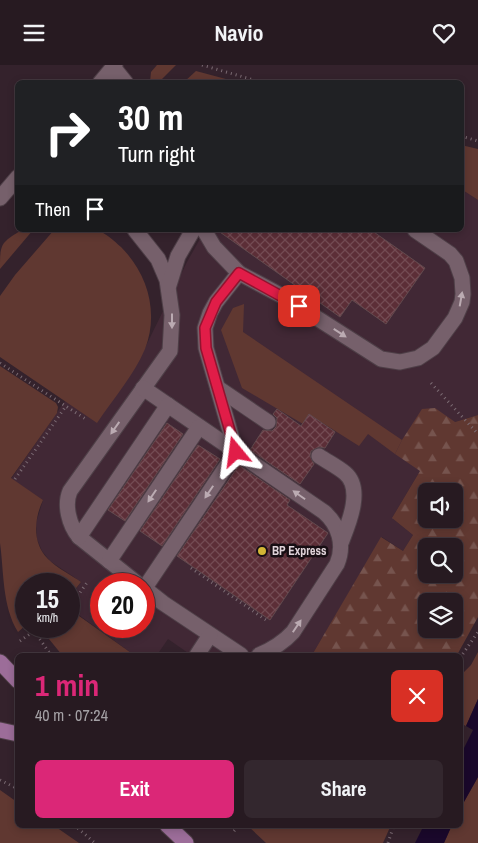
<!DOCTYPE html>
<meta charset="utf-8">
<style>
body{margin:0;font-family:"Archivo Narrow",sans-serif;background:#33272e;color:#f1f3f6;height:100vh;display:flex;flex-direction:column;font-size:19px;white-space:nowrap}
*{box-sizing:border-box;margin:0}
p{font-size:16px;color:#a4a1a5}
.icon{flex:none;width:28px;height:28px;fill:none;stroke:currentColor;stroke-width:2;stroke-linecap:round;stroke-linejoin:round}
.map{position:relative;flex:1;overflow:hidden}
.panel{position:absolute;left:15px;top:588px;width:448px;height:175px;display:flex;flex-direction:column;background:#271a21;border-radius:8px;box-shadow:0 2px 8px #0003,0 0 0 1px #43383f}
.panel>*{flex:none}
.guide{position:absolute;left:15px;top:15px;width:449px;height:152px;border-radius:8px;box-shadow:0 2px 8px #0003,0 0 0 1px #43383f;background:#202124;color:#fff;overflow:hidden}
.fabs{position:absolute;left:418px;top:418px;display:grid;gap:10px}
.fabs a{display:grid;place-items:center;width:45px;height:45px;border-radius:8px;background:#271a21;box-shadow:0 2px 8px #0003,0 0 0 1px #43383f;font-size:25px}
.speed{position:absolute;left:15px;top:508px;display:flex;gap:10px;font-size:25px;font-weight:700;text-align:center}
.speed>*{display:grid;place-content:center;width:65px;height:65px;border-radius:50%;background:#271a21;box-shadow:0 2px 8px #0003,0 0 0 1px #43383f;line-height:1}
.speed small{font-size:12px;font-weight:400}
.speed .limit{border:8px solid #d22;background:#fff;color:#111}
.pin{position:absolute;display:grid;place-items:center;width:42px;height:42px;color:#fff;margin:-21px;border-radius:10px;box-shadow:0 2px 8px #0006}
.me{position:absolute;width:55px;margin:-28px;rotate:344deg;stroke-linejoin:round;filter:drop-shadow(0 0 4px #0008)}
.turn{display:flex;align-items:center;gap:18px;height:105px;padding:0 20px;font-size:22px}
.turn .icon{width:65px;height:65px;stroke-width:2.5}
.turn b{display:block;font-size:35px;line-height:42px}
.then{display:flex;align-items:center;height:48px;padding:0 20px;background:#0003;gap:10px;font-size:19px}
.round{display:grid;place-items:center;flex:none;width:52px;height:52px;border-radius:8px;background:#33272e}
.overview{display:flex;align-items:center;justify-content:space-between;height:85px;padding:0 20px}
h1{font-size:30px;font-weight:800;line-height:38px;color:#db2777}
.primary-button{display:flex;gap:10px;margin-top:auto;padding:10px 20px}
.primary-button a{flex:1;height:58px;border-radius:8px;background:#db2777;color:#fff;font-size:20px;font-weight:800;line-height:58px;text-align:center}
.primary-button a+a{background:#33272e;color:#f1f3f6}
header{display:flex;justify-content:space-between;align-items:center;height:65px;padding:0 20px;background:#271a21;font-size:22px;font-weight:800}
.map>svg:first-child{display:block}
</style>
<header><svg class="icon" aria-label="menu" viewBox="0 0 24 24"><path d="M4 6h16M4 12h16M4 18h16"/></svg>Navio<svg class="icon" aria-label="heart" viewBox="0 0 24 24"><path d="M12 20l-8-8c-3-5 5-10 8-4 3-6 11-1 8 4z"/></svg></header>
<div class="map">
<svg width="478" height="778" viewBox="0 0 478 778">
<defs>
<pattern id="forest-firs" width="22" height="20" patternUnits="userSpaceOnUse" patternTransform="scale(1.25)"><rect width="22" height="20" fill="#603831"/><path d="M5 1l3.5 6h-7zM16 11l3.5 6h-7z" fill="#76544e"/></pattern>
<pattern id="building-cross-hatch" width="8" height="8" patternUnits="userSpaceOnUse" patternTransform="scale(1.25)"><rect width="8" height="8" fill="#5c2e37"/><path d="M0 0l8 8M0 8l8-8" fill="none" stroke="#734b53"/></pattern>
</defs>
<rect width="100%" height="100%" fill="#34222c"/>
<path fill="#412835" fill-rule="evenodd" d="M 461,124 L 478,135 L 478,350 L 455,357 L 420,406 L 392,453 L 413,470 L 403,486 L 382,472 L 312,590 L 191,590 L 168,574 L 157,590 L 134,590 L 72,545 L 75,541 L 71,536 L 70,532 L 81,517 L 50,496 L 42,486 L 37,474 L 36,458 L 43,435 L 11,414 L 65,336 L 97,357 L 140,293 L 187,197 L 205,165 L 461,165 ZM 101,519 L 144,519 L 144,561 L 101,561 Z"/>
<g fill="#603831">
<polygon points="157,0 176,0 159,17 150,17 151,7"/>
<polygon points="196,6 237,17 184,17"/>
<polygon points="461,80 478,84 478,135 461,124"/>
<path d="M 22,165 L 33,165 L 0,204 C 0,179 0,178 22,165 Z"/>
<path d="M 54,165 C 67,165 83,162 96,165 C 105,167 114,176 121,182 C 148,209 159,248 145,284 C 134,310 113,334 97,358 L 0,292 L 0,231 L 15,210 Z"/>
<polygon points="244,239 243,267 402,375 395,389 368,369 359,381 310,350 303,359 242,323 221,265 233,243"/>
<path d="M 0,301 L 56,338 L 58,342 L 57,348 L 11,413 L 43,435 C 34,454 32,478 48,494 C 57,503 71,510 81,517 L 69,532 L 69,519 L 26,519 L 26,560 L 18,567 C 2,541 4,507 0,478 Z"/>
<polygon points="72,538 75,541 72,546 134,590 62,590 49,574 42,561 69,561 69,540"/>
<polygon points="478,587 478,634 466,661 460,658 460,611 471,600"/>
<polygon points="478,712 478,778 444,778 452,760 460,760 460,744"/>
<polygon points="0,725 17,737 18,760 53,760 79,778 0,778"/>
<polygon points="247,760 391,760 383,778 266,778"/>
</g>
<path fill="url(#forest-firs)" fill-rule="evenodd" d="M 435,343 L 455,357 L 478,350 L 478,552 L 457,590 L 312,590 L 381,472 L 403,486 L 413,470 L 392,453 L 420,406 L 395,389 L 402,375 L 422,344 ZM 426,426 L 454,426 L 454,454 L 426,454 ZM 426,481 L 454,481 L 454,509 L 426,509 ZM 426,536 L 454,536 L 454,564 L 426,564 Z"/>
<g fill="#1a082b">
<polygon points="478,634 478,712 460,744 460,691 473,665 466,661"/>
<polygon points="424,760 452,760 444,778 415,778"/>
</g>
<g fill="url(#building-cross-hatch)" stroke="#624a4e">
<polygon points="217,165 371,165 425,203 386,259 352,235 340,252"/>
<polygon points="277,344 301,361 309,349 335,367 325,383 319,382 311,386 310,391 314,399 300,419 250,385 263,365 272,366 276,362 277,353 273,349"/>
<polygon points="167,358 183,369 125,456 108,445"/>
<polygon points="198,380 220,394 162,481 140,466"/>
<polygon points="239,400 290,435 287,440 328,468 270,555 177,491"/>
</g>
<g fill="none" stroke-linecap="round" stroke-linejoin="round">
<g stroke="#4e3f47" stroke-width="17">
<g id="lane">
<polyline points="113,2 126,18"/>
<path d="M 135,165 L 158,194 L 167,215 L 172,250 L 170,286 L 70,426 C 64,440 69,460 79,472 L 138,519"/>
<polyline points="204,165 214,182 239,208 284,232 381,294 400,297 418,293 433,283 455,253 462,237 463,229 462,213 456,196 450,189 415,165"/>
<polyline points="169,220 178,191 193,165"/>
<path d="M 143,323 L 324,447 C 339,460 345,480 337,499 L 293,567 C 283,578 273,584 259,590"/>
<polyline points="218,323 268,357"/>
<path d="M 319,391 C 328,397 338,402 345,408 C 364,424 348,460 341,478"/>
<polyline points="79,472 168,340"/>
<polyline points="109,496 199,362"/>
<polyline points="144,523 163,538 241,590"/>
<polyline points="144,524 236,387 206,283 205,263 210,248 216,237 239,208"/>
<polyline points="197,590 210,570"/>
</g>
</g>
<g stroke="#4e3f47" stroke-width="17">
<g id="secondary">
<polyline points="100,18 115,0"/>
<polyline points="0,133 18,112"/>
</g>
</g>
<g stroke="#4e3f47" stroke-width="17">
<g id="primary">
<polyline points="0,597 18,616"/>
<polyline points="0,665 18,669"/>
<polyline points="167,760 186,778"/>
</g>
</g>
<g stroke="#7c6c74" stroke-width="3" stroke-dasharray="1 4" stroke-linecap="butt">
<polyline points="202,0 264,18"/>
<polyline points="461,71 478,76"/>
<polyline points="0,298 87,355"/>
<polyline points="431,318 478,369"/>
<polyline points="15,414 66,341"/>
<polyline points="191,503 266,555"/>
<polyline points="69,537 77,532 88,516"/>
<polyline points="34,566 51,590"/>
<polyline points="20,576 34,566 36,561"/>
<polyline points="460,593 478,567"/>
<polyline points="0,715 18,724"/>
<polyline points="74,760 95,778"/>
<polyline points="234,766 239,760"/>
<polyline points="388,778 394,760"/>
</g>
<use href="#lane" stroke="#76606b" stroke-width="15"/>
<use href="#secondary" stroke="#76606b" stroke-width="15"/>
<use href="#primary" stroke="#9c6d99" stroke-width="15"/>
</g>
<defs><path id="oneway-solid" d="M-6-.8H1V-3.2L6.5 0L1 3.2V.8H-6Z" transform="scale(1.25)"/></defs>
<g fill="#bbabb2">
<use href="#oneway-solid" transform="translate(461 234) rotate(-80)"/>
<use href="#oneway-solid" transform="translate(172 256) rotate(90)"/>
<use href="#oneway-solid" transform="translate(340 268) rotate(33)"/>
<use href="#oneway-solid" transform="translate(115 363) rotate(125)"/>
<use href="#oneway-solid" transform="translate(209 427) rotate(124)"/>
<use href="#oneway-solid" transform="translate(299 430) rotate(-145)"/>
<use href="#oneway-solid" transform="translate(152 431) rotate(124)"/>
<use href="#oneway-solid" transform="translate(297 561) rotate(-56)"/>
</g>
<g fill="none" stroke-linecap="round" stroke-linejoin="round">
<g stroke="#92132f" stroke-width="12">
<polyline id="route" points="236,387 206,283 205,263 216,237 239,208 299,241"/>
</g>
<use href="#route" stroke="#e11d48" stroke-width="9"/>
</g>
<circle fill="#d3b635" stroke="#170e13" stroke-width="2" cx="262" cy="486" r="5"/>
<g text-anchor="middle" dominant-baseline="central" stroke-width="5" stroke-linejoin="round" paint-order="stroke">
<g font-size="12" font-weight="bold" fill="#e0d3d9" stroke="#170e13" text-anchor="start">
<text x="272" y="486">BP Express</text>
</g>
</g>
</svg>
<div class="fabs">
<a><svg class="icon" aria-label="sound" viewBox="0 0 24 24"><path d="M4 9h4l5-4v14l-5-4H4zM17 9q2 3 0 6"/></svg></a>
<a><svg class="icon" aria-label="search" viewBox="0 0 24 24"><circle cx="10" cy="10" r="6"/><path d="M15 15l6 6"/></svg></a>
<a><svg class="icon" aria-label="layers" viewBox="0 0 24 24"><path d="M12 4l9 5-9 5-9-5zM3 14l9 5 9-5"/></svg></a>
</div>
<div class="speed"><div>15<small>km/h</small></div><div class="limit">20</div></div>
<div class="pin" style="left:299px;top:241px;background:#d93025"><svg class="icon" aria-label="arrive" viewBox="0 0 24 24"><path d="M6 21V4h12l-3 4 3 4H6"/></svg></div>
<svg class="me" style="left:236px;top:387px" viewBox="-20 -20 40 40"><path d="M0-17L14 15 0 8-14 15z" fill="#e11d48" stroke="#fff" stroke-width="4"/></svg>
<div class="guide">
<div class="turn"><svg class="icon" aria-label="right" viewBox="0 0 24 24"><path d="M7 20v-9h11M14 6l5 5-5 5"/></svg><div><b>30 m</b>Turn right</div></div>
<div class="then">Then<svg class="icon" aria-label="arrive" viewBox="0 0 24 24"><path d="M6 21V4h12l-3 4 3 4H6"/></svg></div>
</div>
<section class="panel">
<div class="overview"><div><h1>1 min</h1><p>40 m · 07:24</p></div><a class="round" style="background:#d93025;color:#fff"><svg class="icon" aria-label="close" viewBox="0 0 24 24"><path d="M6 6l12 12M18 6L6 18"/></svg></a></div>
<div class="primary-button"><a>Exit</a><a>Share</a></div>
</section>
</div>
